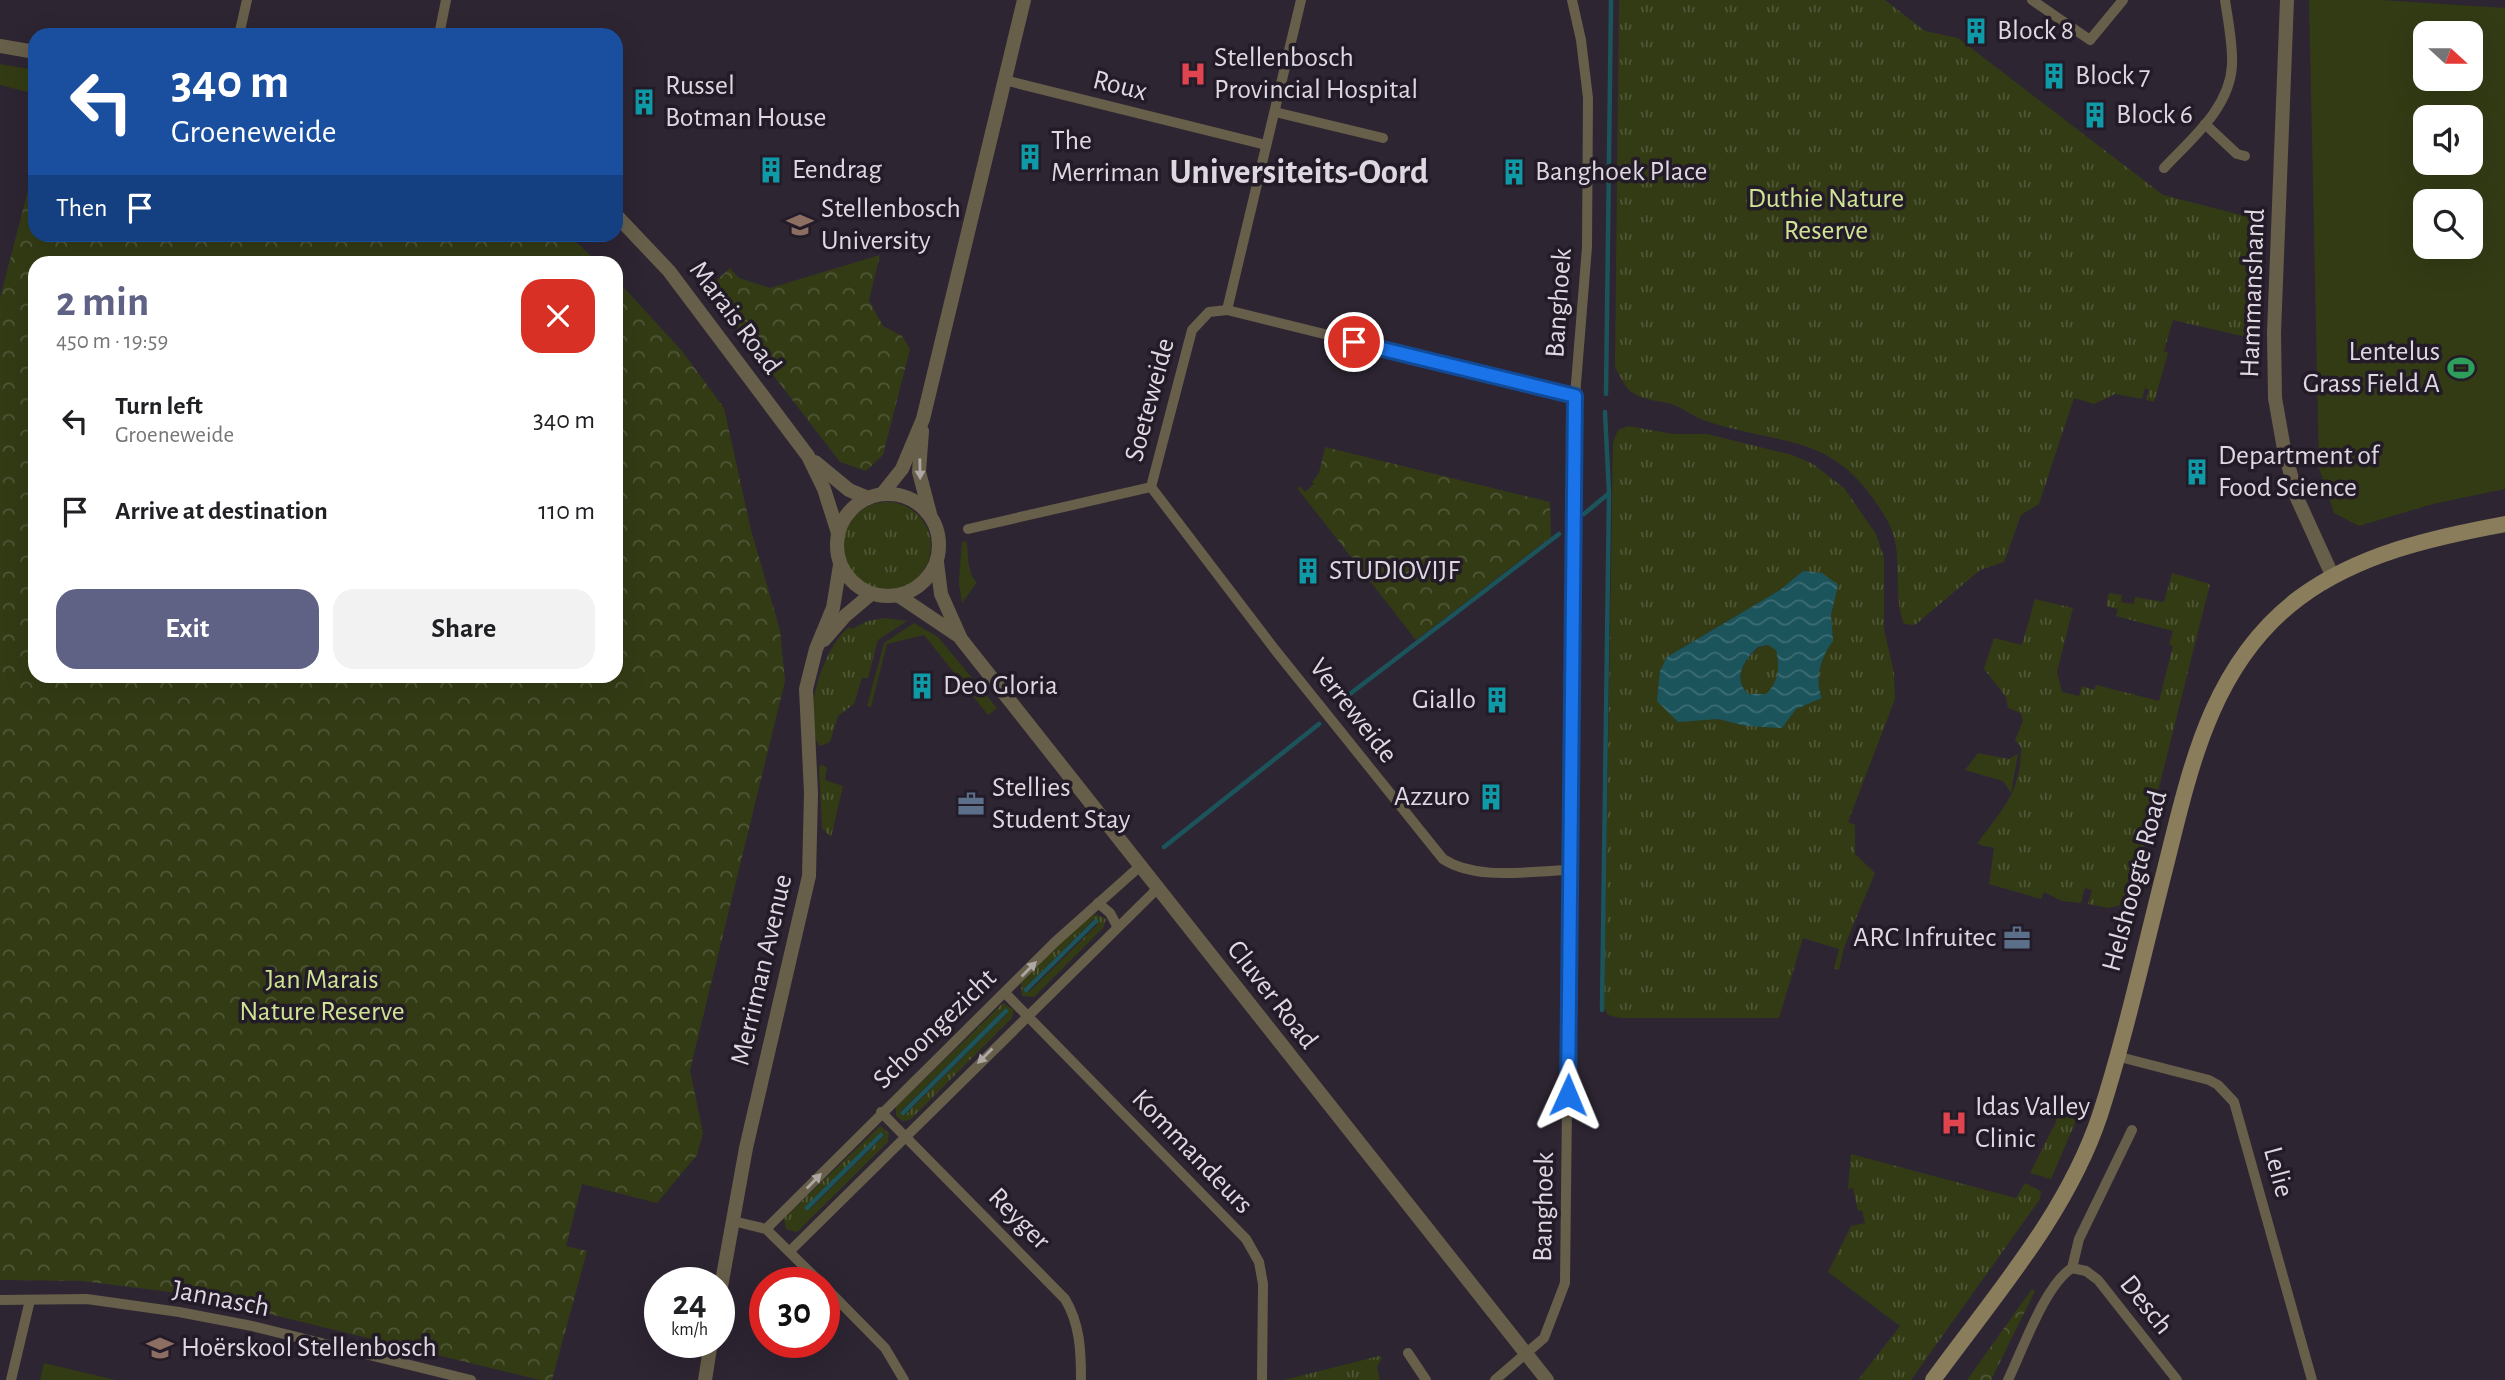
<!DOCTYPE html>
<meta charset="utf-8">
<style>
body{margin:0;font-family:"Alegreya Sans",sans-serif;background:#f2f2f2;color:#202124;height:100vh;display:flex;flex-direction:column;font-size:26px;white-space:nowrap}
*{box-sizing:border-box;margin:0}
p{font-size:23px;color:#757577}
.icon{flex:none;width:38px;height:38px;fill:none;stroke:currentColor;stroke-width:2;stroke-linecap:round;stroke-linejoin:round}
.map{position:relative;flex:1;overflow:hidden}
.drawer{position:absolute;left:28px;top:256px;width:595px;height:427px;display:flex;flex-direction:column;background:#fff;border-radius:21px;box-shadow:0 7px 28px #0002}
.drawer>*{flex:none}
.guide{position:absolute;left:28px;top:28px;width:595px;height:214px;border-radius:21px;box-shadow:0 7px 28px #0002;background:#1a4fa0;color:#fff;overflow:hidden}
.needle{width:46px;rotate:111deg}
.tools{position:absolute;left:2413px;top:21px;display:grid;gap:14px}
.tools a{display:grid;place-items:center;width:70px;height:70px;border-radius:14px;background:#fff;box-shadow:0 7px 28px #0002;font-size:35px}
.speed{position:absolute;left:644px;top:1267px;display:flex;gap:14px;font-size:35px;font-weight:700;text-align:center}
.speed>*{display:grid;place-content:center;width:91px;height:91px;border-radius:50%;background:#fff;box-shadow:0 7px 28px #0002;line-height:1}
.speed small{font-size:18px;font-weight:400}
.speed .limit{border:10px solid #d22;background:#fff;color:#111}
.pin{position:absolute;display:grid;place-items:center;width:60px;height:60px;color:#fff;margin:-30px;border:4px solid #fff;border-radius:50%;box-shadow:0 2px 7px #0007}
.me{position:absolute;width:77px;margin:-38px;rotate:1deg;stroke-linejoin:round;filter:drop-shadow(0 0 5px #0008)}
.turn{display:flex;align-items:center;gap:24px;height:147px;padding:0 28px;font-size:32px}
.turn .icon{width:91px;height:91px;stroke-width:2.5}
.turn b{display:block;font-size:49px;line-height:60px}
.then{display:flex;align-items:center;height:66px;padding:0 28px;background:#0003;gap:14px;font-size:26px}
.round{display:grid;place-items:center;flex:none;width:74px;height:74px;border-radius:21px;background:#f2f2f2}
.head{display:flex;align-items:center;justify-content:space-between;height:119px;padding:0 28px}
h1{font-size:42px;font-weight:600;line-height:52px;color:#5f6185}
.button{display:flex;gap:14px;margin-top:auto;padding:14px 28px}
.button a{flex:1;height:80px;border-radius:21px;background:#5f6185;color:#fff;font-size:28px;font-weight:600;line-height:80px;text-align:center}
.button a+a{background:#f2f2f2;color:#202124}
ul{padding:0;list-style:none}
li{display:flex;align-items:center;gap:21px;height:91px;padding:0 28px}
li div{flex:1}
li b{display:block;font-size:26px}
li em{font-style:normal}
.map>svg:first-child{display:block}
</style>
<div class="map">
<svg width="2505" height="1380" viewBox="0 0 2505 1380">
<defs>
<pattern id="grass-tufts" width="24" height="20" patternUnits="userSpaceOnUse" patternTransform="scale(1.75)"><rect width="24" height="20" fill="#333b15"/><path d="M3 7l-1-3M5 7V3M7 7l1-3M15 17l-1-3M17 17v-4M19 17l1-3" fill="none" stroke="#505737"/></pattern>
<pattern id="park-crowns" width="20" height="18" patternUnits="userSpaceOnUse" patternTransform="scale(1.75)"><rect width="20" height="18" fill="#333b15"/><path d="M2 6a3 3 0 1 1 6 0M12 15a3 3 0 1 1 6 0" fill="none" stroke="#505737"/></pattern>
<pattern id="water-waves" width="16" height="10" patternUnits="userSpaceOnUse" patternTransform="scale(1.75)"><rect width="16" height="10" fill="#1c545c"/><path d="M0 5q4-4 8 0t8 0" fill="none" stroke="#3d6c73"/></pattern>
</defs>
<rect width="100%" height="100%" fill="#2d2532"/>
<g fill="url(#grass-tufts)" fill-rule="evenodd">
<path d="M 1619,0 L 1885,0 L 1925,31 L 1958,38 L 2163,195 L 2253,218 L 2255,339 L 2173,320 L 2164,351 L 2168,353 L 2154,402 L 2146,400 L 2149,390 L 2145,388 L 2142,399 L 2115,394 L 2094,404 L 2074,398 L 2039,504 L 2021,515 L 2004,562 L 1980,570 L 1915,625 L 1904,624 C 1891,591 1906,553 1887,520 C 1835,430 1786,448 1703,420 C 1693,416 1684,409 1674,405 C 1660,400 1641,401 1629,390 C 1624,385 1620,375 1615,368 Z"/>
<path d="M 1628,426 L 1673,434 L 1707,434 L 1792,455 L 1813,464 L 1844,488 L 1876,534 L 1884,557 L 1884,629 L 1894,673 L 1895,699 L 1848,822 L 1855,825 L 1855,854 L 1875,873 L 1844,947 L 1839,970 L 1834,968 L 1839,949 L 1803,938 L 1779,1018 L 1620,1018 L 1608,1015 L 1604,1008 L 1613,443 L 1618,430 ZM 1803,571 L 1837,585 L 1831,615 L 1833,640 C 1821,656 1814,680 1822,698 L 1746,726 L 1718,719 L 1667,657 L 1780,590 Z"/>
<circle cx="887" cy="546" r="44"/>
<path d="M 966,541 C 970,554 965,572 977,582 L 962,603 L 959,581 L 962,542 Z"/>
<path d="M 2172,573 L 2210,584 L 2130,903 L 2108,908 L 2088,904 L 2092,890 L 2085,888 L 2081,903 L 2062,901 L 2044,892 L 2041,899 L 1989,884 L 1994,848 L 1977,844 C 2002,809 2021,793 2021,747 L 2015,740 L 2023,721 L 2021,713 L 2008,708 L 2006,697 L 1984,669 L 1994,638 L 2022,645 L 2035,599 L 2073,608 L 2057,672 L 2062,692 L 2079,696 L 2082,686 L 2094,690 L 2096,685 L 2159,701 L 2173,646 L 2169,644 L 2173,631 L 2116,616 L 2118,609 L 2106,606 L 2109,593 L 2122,595 L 2121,602 L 2134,604 L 2135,597 L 2164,602 Z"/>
<path d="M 885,618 L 907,621 L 878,640 L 868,678 L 862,678 L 854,704 L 838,716 L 830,742 L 820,746 C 799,720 824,646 849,627 L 851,629 L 868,621 Z"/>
<path d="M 1769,645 L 1776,650 C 1780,668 1779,681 1766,695 L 1748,694 C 1732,678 1744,660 1759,647 Z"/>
<polygon points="1978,753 2009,759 2018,754 2011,793 2003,781 1965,770"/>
<polygon points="823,765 827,768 825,780 843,786 831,837 822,828 819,766"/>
<path d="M 1095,914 L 1106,919 L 1103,928 L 1034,997 L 1022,996 L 1021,983 L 1075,928 ZM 1094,919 L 1098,924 L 1029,992 L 1025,988 Z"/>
<path d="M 1003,1003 L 1014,1010 L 1012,1018 L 910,1120 L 902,1121 L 896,1116 L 896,1107 ZM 1004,1010 L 1007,1014 L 905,1115 L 901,1111 Z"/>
<polygon points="2058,1102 2081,1109 2051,1179 2030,1173 2056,1122"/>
<path d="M 880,1126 L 889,1133 L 888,1142 L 797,1232 L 786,1229 L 784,1218 ZM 880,1133 L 883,1137 L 809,1210 L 806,1206 Z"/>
<polygon points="1851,1154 2016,1198 2025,1183 2041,1191 2040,1199 1911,1380 1858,1380 1900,1326 1828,1272 1851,1226 1865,1223 1862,1210 1858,1211 1853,1188 1848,1189"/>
<polygon points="1379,1356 1382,1358 1377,1367 1380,1380 1284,1380"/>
</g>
<g fill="url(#park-crowns)">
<polygon points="35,163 35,234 568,235 598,262 35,262 35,676 616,676 616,279 682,351 724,408 751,530 780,630 785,681 690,1070 703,1133 697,1155 657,1203 582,1184 566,1246 587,1251 552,1380 540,1380 187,1294 82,1281 0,1280 0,298"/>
<polygon points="880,255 869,300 883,326 902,336 910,349 883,455 866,471 840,462 707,289 730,268 739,278 770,288"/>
<polygon points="1325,447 1550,502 1551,537 1416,640 1297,488 1300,486 1305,492 1314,484 1312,482 1319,473"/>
<polygon points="2032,1289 2035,1291 1991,1380 1967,1380"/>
</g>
<g fill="#333b15" fill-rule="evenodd">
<path d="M 2309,0 L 2382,0 L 2505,8 L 2505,489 L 2433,504 L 2359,526 L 2334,513 L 2319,468 ZM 2426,33 L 2471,33 L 2471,79 L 2426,79 ZM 2471,117 L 2471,163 L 2426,163 L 2426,117 ZM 2471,201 L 2471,247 L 2426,247 L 2426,201 Z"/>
<polygon points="0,64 35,70 35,94 0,85"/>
<polygon points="914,623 938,637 997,708 988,715 924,635 887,644 871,707 867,706 884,643"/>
<polygon points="44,1363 116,1380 40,1380"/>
</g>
<path fill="url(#water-waves)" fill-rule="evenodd" d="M 1803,571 L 1822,573 L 1838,585 L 1831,615 L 1833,641 C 1821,656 1814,680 1822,698 L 1796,709 L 1782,728 L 1746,726 L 1718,719 L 1678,722 L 1657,701 L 1660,671 L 1667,657 L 1780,590 ZM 1768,645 L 1776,650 C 1780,668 1779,681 1766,694 L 1748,694 C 1732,678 1744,660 1758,647 Z"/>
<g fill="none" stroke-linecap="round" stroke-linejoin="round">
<g stroke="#1c545c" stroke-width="4.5">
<polyline points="1606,394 1611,0"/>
<polyline points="1584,514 1608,494"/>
<polyline points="1342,700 1559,534"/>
<polyline points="1164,847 1319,724"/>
<polyline points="1026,990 1096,921"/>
<polyline points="1602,1010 1609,493 1605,412"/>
<polyline points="903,1113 1006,1011"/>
<polyline points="807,1208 881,1135"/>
</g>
<g stroke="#675f4a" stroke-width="10">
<polyline points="2032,0 2090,40 2123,0"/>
<polyline points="239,35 247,0"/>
<polyline points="439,35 446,0"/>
<polyline points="1004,80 1266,145"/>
<polyline points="1275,112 1383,138"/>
<polyline points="2205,124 2237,154 2245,156"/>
<path d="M 2164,168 C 2191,139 2230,108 2232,65 C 2233,44 2228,21 2225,0"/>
<polyline points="1227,310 1575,396"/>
<path d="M 1151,487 L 1276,651 L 1443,859 C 1477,881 1529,871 1568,870"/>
<polyline points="968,529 1151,487 1192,330 1209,312 1227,310 1301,0"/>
<polyline points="1098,903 1110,913 1117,926"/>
<polyline points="1005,993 1246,1239 1259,1262 1263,1284 1262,1380"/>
<polyline points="2116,1056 2209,1080 2218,1085 2234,1102 2312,1380"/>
<path d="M 881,1112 L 1065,1299 C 1080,1324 1081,1350 1081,1380"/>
<polyline points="733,1221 766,1229 821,1283"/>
<polyline points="766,1229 1055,942 1139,867"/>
<polyline points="790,1251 1157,889"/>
<polyline points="2072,1268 2086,1271 2098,1280 2177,1380"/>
<polyline points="824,1286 885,1348 904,1380"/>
<polyline points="0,1300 87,1299 179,1312 252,1326 471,1380"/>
<polyline points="1408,1353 1426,1380"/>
<polyline points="11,1380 30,1300"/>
<polyline points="1495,1380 1544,1338 1565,1283 1575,396 1587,247 1588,98 1581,40 1572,0"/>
<path d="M 2008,1380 C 2023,1349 2045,1285 2072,1268 L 2079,1239 L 2132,1130"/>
</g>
<g stroke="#675f4a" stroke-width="14">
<polyline points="2287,0 2274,333 2275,398 2284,449 2297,498 2333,577"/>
<polyline points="0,46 35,52"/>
<polyline points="616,215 669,271 808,456 824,489 838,533"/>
<polyline points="922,431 919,472 930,514"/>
<polyline points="815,462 849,490 868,498"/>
<circle cx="888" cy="545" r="51"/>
<polyline points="882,494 902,469 923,419 1024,0"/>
<polyline points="937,562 941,594 961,639 1547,1380"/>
<polyline points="899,596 957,635"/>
<polyline points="824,640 845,616 871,594"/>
<polyline points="719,1298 746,1148 809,876 811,793 806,689 816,649 833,608 840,565"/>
<polyline points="705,1380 711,1342"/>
</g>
<path stroke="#897d5c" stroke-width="16" d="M 1933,1380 C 1994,1296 2067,1214 2100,1115 C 2126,1034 2144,951 2165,869 C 2190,769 2211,664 2299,598 C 2358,554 2434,537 2505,524"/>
</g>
<defs><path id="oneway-solid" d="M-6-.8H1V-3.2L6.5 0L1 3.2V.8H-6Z" transform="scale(1.75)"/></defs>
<g fill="#aea8a5">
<use href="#oneway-solid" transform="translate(920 469) rotate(89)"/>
<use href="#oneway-solid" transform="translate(1029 969) rotate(-45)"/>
<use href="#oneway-solid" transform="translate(985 1056) rotate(135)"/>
<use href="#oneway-solid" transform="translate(814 1181) rotate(-46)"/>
</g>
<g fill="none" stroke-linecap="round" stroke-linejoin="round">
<g stroke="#114b97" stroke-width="18">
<polyline id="route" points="1354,342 1575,396 1568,1095"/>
</g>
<use href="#route" stroke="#1a73e8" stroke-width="12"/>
</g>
<defs>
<g id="building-bare" transform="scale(2.1)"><path d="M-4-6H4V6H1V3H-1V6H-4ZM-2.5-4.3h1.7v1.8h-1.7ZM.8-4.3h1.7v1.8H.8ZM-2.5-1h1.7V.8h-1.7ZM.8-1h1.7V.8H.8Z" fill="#0f9aa8" stroke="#231b28" stroke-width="2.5" paint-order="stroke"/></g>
<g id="hospital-bare" transform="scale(2.1)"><path d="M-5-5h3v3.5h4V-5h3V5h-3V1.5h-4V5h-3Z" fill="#e0444e" stroke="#231b28" stroke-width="2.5" paint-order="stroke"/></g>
<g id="university-bare" transform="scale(2.1)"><path d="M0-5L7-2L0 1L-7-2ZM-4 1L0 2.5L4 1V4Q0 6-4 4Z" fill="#8d6e63" stroke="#231b28" stroke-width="2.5" paint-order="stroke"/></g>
<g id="stadium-bare" transform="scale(2.1)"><path d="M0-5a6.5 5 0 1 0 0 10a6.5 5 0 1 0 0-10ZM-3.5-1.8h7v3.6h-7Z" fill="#2e9e5b" stroke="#231b28" stroke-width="2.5" paint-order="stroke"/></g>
<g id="office-bare" transform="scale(2.1)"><path d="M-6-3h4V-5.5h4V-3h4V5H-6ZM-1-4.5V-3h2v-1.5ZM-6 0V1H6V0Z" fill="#5c6f8a" stroke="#231b28" stroke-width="2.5" paint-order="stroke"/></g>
<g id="school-bare" transform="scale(2.1)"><path d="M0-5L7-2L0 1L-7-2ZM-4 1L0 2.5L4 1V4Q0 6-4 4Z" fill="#8d6e63" stroke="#231b28" stroke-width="2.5" paint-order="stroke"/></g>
</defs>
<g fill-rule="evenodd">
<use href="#building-bare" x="1976" y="31"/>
<use href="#hospital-bare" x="1193" y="74"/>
<use href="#building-bare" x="2054" y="76"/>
<use href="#building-bare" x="644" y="102"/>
<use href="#building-bare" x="2095" y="115"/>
<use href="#building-bare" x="1030" y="157"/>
<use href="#building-bare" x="771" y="170"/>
<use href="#building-bare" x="1514" y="172"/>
<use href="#university-bare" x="800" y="225"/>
<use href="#stadium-bare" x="2461" y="368"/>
<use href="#building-bare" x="2197" y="472"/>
<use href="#building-bare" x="1308" y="571"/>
<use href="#building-bare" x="922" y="686"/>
<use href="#building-bare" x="1497" y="700"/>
<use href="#building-bare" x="1491" y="797"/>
<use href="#office-bare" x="971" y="804"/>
<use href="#office-bare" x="2017" y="938"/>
<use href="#hospital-bare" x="1954" y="1123"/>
<use href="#school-bare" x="160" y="1348"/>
</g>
<g text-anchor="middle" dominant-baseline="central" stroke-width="7" stroke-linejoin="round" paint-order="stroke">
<g font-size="28" fill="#ded8e1" stroke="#231b28" text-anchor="start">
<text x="1997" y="31">Block 8</text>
<text x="1214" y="58">Stellenbosch<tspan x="1214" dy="32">Provincial Hospital</tspan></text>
<text x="2075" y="76">Block 7</text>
<text x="665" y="86">Russel<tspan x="665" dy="32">Botman House</tspan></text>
<text x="2116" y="115">Block 6</text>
<text x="1051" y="141">The<tspan x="1051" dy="32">Merriman</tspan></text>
<text x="792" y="170">Eendrag</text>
<text x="1535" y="172">Banghoek Place</text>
<text x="821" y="209">Stellenbosch<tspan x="821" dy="32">University</tspan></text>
<text x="2440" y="352" text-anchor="end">Lentelus<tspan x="2440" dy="32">Grass Field A</tspan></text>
<text x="2218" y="456">Department of<tspan x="2218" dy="32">Food Science</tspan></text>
<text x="1329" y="571">STUDIOVIJF</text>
<text x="943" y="686">Deo Gloria</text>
<text x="1476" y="700" text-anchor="end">Giallo</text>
<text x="992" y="788">Stellies<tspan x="992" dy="32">Student Stay</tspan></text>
<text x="1470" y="797" text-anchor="end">Azzuro</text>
<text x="1996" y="938" text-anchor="end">ARC Infruitec</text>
<text x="1975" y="1107">Idas Valley<tspan x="1975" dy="32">Clinic</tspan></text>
<text x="181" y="1348">Hoërskool Stellenbosch</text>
</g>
<g font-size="28" fill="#ded8e1" stroke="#231b28">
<text transform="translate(1120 86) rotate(14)">Roux</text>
<text transform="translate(2253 293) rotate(-88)">Hammanshand</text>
<text transform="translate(1559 303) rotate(-86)">Banghoek</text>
<text transform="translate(735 318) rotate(53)">Marais Road</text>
<text transform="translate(1150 400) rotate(-75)">Soeteweide</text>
<text transform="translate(1353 711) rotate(52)">Verreweide</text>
<text transform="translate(2135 881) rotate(-75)">Helshoogte Road</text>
<text transform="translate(762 970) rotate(-77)">Merriman Avenue</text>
<text transform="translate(1272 995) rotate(52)">Cluver Road</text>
<text transform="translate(935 1029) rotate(-44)">Schoongezicht</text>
<text transform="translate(1192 1152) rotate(46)">Kommandeurs</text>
<text transform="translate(2278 1172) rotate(75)">Lelie</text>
<text transform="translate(1544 1207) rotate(-89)">Banghoek</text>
<text transform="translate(1019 1219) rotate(45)">Reyger</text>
<text transform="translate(221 1299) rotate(11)">Jannasch</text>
<text transform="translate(2146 1305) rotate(51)">Desch</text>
</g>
<g font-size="28" fill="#cfe394" stroke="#231b28">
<text x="1826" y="199">Duthie Nature<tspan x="1826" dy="32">Reserve</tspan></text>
<text x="322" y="980">Jan Marais<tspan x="322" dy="32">Nature Reserve</tspan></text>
</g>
<g font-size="35" font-weight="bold" fill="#ded8e1" stroke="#231b28">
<text x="1299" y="172">Universiteits-Oord</text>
</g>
</g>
</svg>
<div class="tools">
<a><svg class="needle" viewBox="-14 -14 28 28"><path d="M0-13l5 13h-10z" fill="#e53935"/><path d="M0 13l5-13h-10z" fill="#757577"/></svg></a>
<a><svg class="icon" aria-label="sound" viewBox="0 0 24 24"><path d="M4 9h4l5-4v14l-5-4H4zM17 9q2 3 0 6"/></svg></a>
<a><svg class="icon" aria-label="search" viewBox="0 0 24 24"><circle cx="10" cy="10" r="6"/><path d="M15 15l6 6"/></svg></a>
</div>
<div class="speed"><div>24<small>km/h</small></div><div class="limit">30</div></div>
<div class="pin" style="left:1354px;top:342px;background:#d93025"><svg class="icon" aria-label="arrive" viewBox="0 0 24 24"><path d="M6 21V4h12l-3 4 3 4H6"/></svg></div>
<svg class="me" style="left:1568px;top:1095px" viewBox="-20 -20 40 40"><path d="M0-17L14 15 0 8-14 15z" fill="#1a73e8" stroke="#fff" stroke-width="4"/></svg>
<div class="guide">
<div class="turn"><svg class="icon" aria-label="left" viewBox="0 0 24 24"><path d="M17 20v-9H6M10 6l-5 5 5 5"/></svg><div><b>340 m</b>Groeneweide</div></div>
<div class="then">Then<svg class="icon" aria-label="arrive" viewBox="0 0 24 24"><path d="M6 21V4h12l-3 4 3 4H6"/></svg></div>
</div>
<section class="drawer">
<div class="head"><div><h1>2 min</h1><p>450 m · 19:59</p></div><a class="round" style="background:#d93025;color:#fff"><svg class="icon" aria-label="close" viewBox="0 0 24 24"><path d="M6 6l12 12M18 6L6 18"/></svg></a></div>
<ul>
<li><svg class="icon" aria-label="left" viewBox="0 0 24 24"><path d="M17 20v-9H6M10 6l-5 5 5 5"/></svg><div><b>Turn left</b><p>Groeneweide</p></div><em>340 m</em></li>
<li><svg class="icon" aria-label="arrive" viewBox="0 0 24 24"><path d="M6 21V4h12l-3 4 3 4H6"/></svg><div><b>Arrive at destination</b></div><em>110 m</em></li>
</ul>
<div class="button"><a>Exit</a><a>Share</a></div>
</section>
</div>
